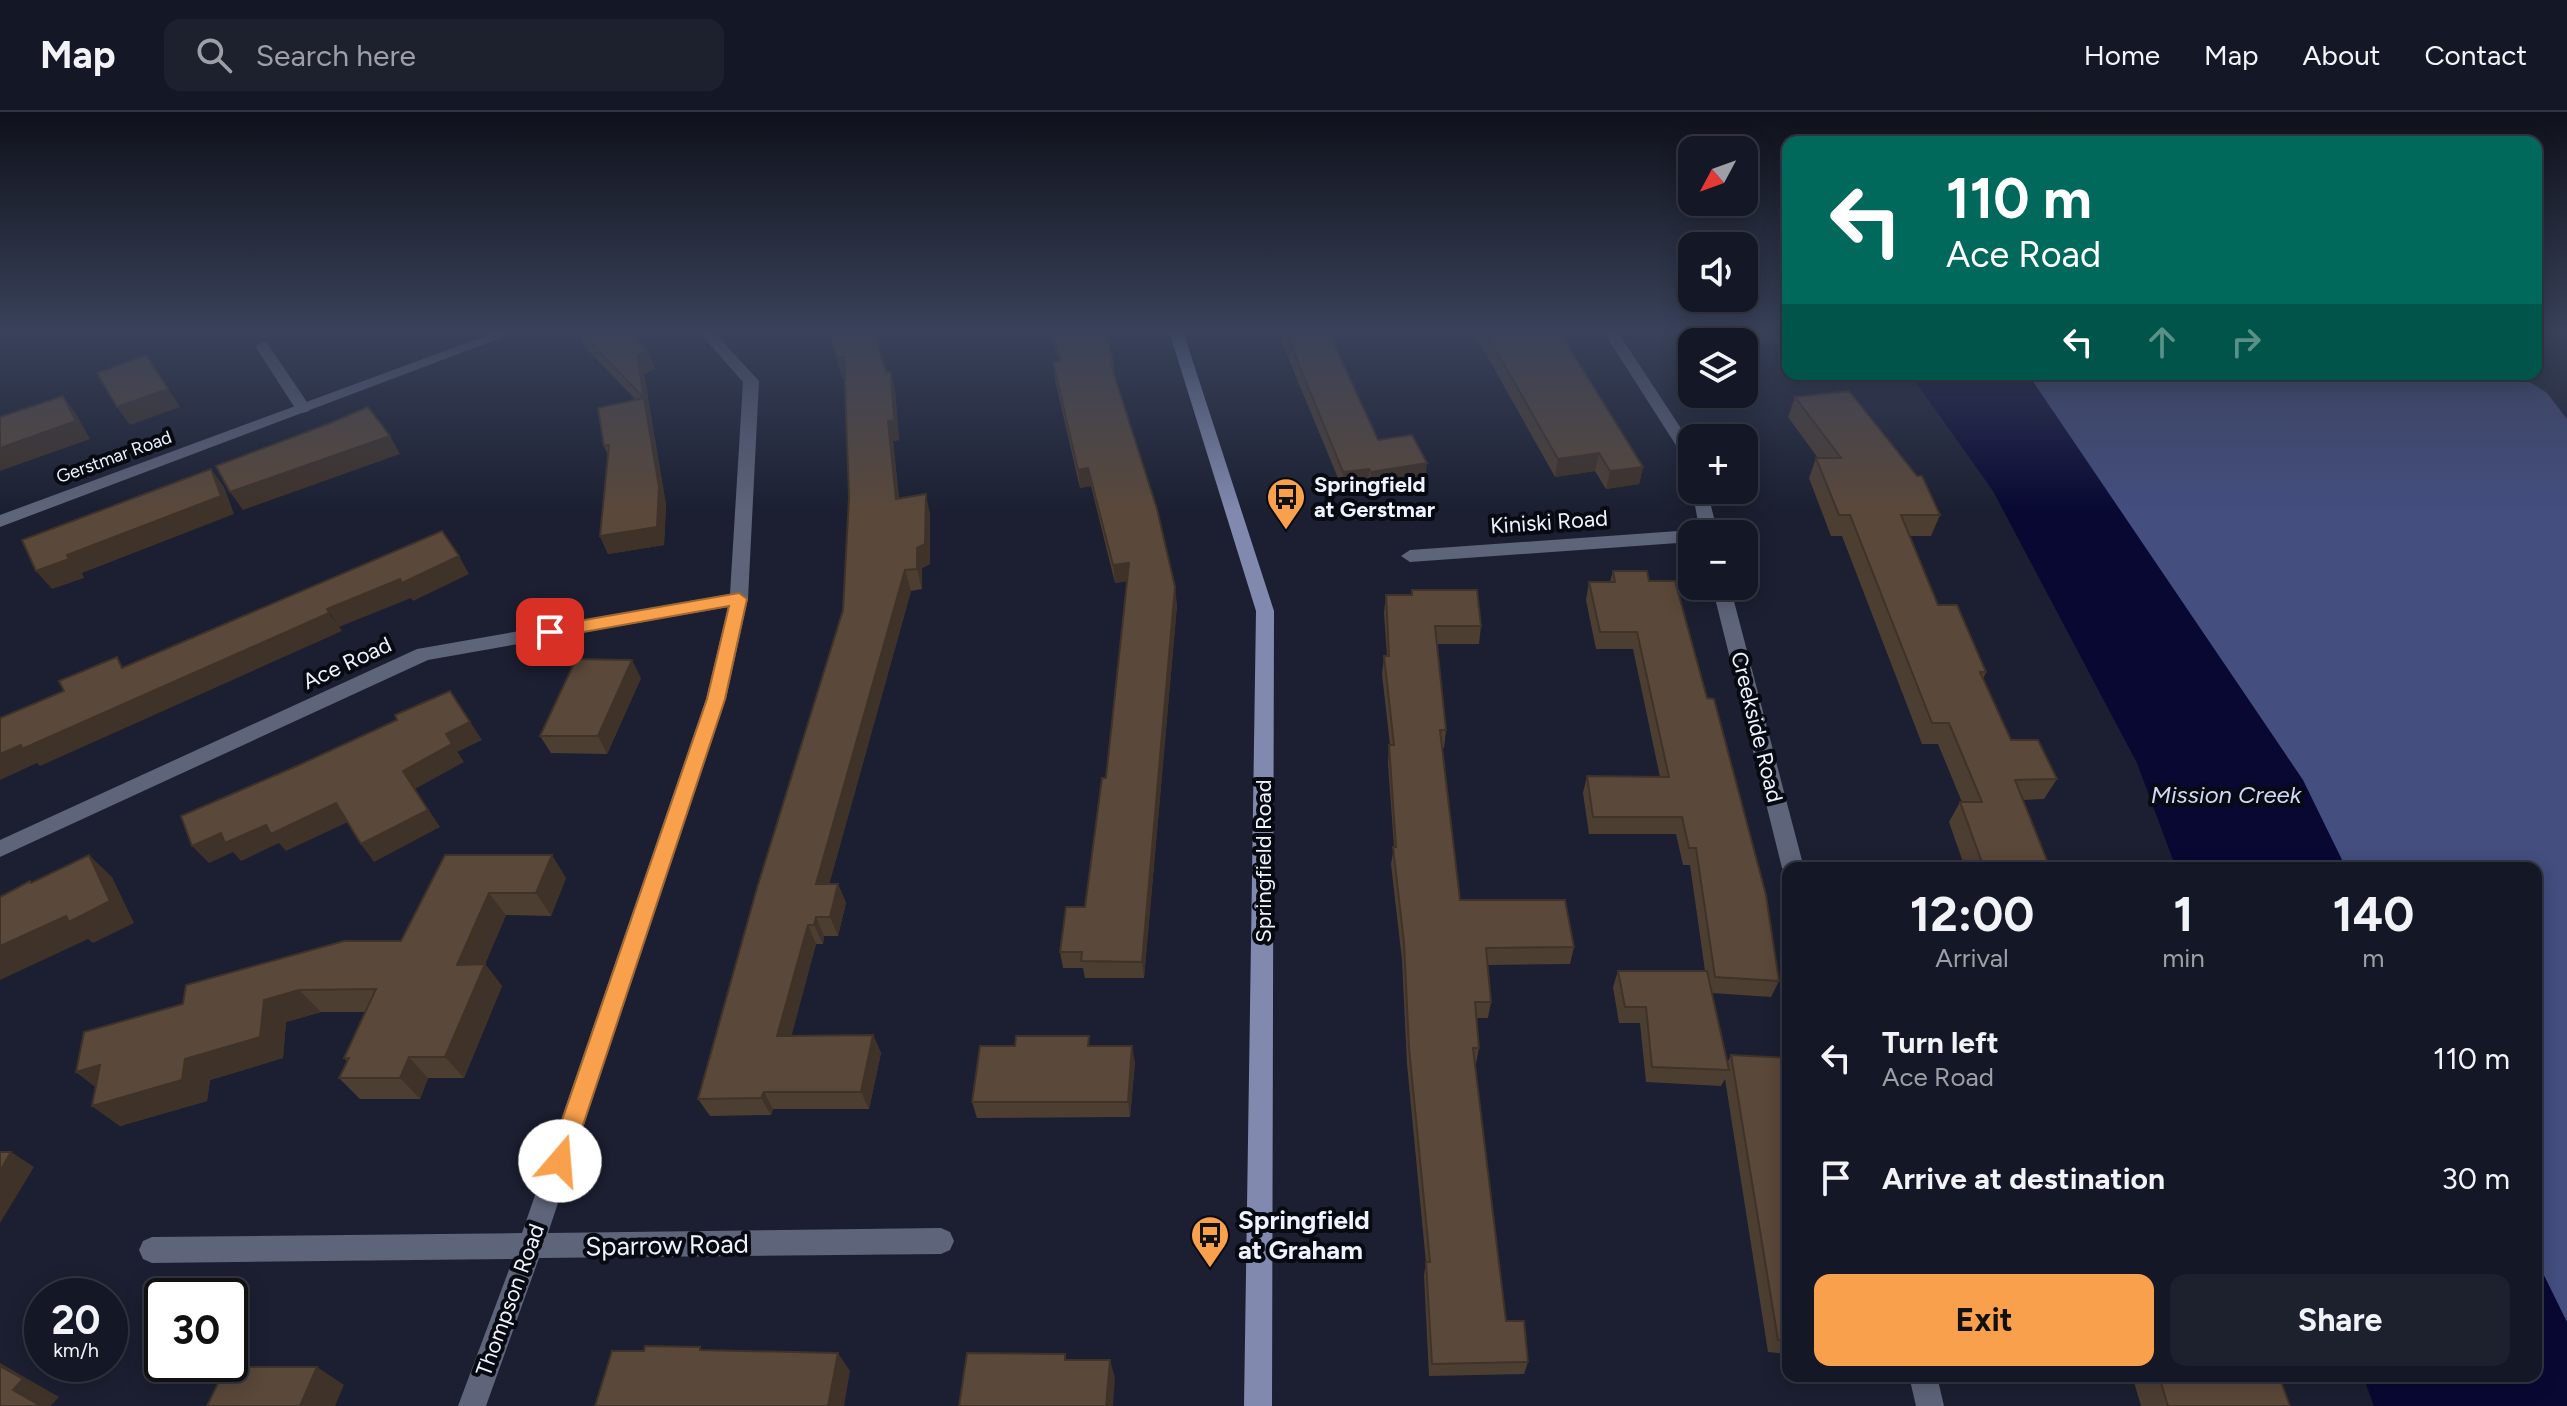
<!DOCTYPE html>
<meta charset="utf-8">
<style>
body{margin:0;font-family:Figtree,sans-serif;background:#1d202d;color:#f1f3f6;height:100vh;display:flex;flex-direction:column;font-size:30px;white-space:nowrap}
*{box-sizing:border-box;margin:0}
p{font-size:26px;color:#9d9fa7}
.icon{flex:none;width:44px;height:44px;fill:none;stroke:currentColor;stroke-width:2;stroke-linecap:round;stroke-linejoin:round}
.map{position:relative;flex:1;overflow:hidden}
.sheet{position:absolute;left:1782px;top:750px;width:760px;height:520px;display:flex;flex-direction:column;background:#141725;border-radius:16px;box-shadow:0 4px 20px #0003,0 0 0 2px #333642}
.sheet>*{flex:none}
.hud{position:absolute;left:1782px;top:24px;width:760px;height:244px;border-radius:16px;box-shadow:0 4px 20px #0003,0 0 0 2px #333642;background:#00695c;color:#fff;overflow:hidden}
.needle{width:52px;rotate:229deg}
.buttons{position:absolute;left:1678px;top:24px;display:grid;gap:16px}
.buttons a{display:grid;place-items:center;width:80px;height:80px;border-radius:16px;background:#141725;box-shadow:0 4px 20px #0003,0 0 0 2px #333642;font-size:40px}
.speed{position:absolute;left:24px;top:1166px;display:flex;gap:16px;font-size:40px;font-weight:700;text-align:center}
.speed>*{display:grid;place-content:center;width:104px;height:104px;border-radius:50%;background:#141725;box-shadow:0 4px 20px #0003,0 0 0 2px #333642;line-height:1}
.speed small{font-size:20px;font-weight:400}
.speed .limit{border:4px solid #111;border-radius:12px;background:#fff;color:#111}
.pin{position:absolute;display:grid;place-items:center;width:68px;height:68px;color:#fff;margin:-34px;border-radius:16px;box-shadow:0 4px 12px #0006}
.me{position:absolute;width:88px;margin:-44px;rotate:18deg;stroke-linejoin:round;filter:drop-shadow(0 0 6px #0008)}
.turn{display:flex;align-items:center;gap:28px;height:168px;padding:0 32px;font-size:36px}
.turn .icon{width:104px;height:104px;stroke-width:2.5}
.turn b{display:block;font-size:56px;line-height:68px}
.lanes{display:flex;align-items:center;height:76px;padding:0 32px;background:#0003;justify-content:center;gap:40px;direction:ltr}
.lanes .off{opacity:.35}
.eta{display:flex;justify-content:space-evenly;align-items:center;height:136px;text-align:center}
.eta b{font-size:48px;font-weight:700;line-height:56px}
.primary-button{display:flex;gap:16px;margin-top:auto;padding:16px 32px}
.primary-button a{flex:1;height:92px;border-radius:16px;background:#f8a04b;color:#111;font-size:32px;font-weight:700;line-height:92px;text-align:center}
.primary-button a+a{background:#1d202d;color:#f1f3f6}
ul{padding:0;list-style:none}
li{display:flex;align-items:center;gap:24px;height:120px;padding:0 32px}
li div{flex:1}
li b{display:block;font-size:30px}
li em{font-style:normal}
header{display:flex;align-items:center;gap:48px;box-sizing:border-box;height:112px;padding:0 40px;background:#141725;border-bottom:2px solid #333642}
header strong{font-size:38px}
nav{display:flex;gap:44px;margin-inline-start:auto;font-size:28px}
.search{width:560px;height:72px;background:#1d202d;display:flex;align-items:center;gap:20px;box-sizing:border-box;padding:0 28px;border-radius:16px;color:#9d9fa7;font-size:30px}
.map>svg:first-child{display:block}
</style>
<header>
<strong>Map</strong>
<div class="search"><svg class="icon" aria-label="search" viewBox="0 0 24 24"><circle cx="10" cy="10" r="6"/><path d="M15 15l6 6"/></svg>Search here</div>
<nav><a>Home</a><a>Map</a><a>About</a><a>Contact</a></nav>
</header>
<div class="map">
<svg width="2567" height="1294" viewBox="0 0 2567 1294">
<rect width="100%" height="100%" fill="#1b1f31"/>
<polygon fill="#444e7f" points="2013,262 2517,262 2547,281 2567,307 2567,1223 2536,1160 2536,756 2337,756"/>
<g fill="#080833">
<polygon points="1910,262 2028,262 2303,668 2346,756 2176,756 2137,651 1993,379"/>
<polygon points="2536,1147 2567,1210 2567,1294 2374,1294 2363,1264 2536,1264"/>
</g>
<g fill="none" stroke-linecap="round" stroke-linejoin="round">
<g fill="#5e647a" fill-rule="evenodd">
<polygon points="698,219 713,219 759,269 748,487 726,587 548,1121 941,1116 950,1120 954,1129 950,1138 941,1142 539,1146 486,1294 458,1294 513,1147 152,1151 143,1147 139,1138 143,1129 152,1125 522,1121 706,587 728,495 428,548 0,745 0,728 417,537 730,482 743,270"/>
<polygon points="1603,219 1617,219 1692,333 1692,350 1686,349"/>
<polygon points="262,230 267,231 311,296 309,299 303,301 295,296 255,234"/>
<polygon points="1692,376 1707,378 1718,422 1700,422"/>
<polygon points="1692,418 1699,422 1692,422 1692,430 1410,450 1401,444 1410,438"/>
<polygon points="1712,474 1730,474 1804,756 1788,756 1788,763 1782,756"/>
<polygon points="1909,1264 1937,1264 1944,1294 1916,1294"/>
</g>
<polygon fill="#5e647a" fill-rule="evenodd" points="499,219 519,219 0,415 0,403"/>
<polygon fill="#818aae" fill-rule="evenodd" points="1169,219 1183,219 1274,499 1272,1294 1244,1294 1256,499"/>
</g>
<g fill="#4d3e32">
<polygon points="578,219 648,239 655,257 644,262 666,393 664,433 608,442 600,424 608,343 604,334 636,288 585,235"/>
<polygon points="829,219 886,260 895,279 899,328 893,329 899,386 930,402 930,452 922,456 922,477 911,479 829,772 838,772 846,791 838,824 824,824 823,832 816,832 791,924 873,923 881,941 869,997 773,997 771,1003 710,1004 698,987 843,498 849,385 845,265 842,266"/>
<polygon points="1050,219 1105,219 1113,249 1115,264 1177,493 1144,866 1085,866 1083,856 1063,856 1060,840 1085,795 1106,666 1127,469 1115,471 1091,374 1080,376 1055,268 1053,250 1059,250"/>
<polygon points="1277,219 1328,219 1378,328 1425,369 1370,378 1368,375 1343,378"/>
<polygon points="1473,219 1559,219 1643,355 1639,372 1606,377 1595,359 1555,365"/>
<polygon points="1730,219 1788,219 1788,221 1786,229 1744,235 1744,230 1739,230"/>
<polygon points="1795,285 1940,403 1931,424 1910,424 1938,493 1986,560 1983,567 2011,628 2057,667 2044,687 2023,688 2050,756 1965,756 1949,710 1960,690 1962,690 1938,632 1922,632 1842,424 1831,424 1809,366 1816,346 1818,346 1788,305"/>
<polygon points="1613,459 1649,469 1779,869 1771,885 1712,881 1727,951 1731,943 1788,946 1788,1242 1768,1240 1725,967 1721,974 1646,970 1640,911 1619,911 1613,875 1618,859 1705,859 1690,753 1683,753 1676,722 1589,722 1583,681 1587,664 1660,665 1633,537 1596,537 1586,488 1589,470 1610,470"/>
<polygon points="1412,478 1481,514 1479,532 1437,532 1446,618 1444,636 1442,636 1460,788 1574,835 1570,852 1488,853 1491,890 1488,906 1477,906 1479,936 1476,952 1475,952 1506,1209 1528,1250 1524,1262 1429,1264 1424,1163 1426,1151 1407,952 1402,848 1391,752 1394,735 1388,651 1389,633 1390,633 1382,562 1384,544 1387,544 1384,501 1386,483 1412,483"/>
<polygon points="641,566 607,642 551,641 540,624"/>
<polygon points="445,743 566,766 551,804 506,803 485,852 502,874 464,966 428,966 420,987 360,987 339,966 347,949 344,946 366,900 321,900 286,910 283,946 210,968 207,989 120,1014 92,994 96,975 76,960 183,892 401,829"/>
<polygon points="1091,934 1135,950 1130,1005 977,1006 972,990"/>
<polygon points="2143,1264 2279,1264 2290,1294 2141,1294 2134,1270"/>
</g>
<g fill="#3f3229">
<polygon points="1748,219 1788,219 1788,221 1786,229 1744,235"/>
<polygon points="648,239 655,257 644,262 651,304 644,286 637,244"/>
<polygon points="146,243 180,295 130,313 117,295"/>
<polygon points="844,245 849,264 842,266 837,246"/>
<polygon points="891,260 895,279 899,328 893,329 901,407 896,387 888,309"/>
<polygon points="63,284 76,302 90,327 0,359 0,336"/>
<polygon points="644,286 651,304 666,393 664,433 608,442 600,424"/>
<polygon points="390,324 400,342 243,398 230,380"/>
<polygon points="1599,341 1595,359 1555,365 1558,347"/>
<polygon points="1427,351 1425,369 1370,378 1371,360"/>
<polygon points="1643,355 1639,372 1606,377 1610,359"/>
<polygon points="1088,356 1091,374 1080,376 1078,358"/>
<polygon points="211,357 224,375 234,402 82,461 84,466 52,477 36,459 67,443"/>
<polygon points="1369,357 1368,375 1343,378 1343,360"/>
<polygon points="926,382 930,402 930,452 922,456 922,477 917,457 917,436"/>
<polygon points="459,444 469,462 413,489 411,486 339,515 327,497"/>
<polygon points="1129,451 1131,469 1115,471 1113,453"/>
<polygon points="905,458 911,479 824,791 816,772"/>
<polygon points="1175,475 1177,493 1144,866 1142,850"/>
<polygon points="329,501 342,519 40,654 37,651 0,668 0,642"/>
<polygon points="632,548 641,566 607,642 598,624"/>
<polygon points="470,610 482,628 457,640 446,622"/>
<polygon points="452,632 464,650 415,677 440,715 374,750 361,732 403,659"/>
<polygon points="336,691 350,709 286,739 279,731 241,749 233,740 209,751 192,734 221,721 266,713"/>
<polygon points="89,743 112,765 134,811 93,831 88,827 0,868 0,834"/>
<polygon points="552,743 566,766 551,804 536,781"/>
<polygon points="838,772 846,791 838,824 830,805"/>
<polygon points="489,781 506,803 475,875 457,853"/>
<polygon points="816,805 824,824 823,832 814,813"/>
<polygon points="808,813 816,832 787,941 777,924"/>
<polygon points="485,852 502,874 464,966 445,945"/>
<polygon points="299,878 321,900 286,910 283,946 210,968 207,989 120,1014 92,994 264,888"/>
<polygon points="873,923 881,941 869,997 861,980"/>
<polygon points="1132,934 1135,950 1130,1005 1128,990"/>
<polygon points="409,945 428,966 420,987 400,966"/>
<polygon points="100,953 103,981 76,960"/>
<polygon points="764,980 773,997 771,1003 761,986"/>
<polygon points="11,1040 34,1055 0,1111 0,1059"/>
<polygon points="838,1241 850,1259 844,1294 828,1294"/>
<polygon points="1110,1248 1115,1266 1113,1294 1106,1294"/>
<polygon points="0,1251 59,1285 50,1294 41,1294 13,1278 0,1254"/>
<polygon points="317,1255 344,1273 335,1294 300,1294"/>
</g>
<g fill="#5a483a" stroke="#3f3229" stroke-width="2">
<polygon points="579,219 627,219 648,239 637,244 644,286"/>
<polygon points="829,219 874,219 886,260 891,260 894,308 888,309 896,387 926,382 925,432 917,436 917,457 905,458 816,772 838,772 830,805 816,805 814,813 808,813 777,924 873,923 861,980 764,980 761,986 698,987 757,776 843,498 849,385 844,245 837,246"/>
<polygon points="1053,219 1105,219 1113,249 1110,250 1157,397 1175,475 1142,850 1081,849 1082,840 1060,840 1066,795 1085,795 1102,666 1106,666 1129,451 1113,453 1088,356 1078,358 1053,250 1061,249"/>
<polygon points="1285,219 1328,219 1378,328 1412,323 1427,351 1371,360 1369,357 1343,360"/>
<polygon points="1485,219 1559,219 1643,355 1610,359 1599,341 1558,347"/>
<polygon points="146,243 168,277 117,295 97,261"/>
<polygon points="1849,279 1917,364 1922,364 1940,403 1901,403 1938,493 1957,493 1986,560 1980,560 2011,628 2038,628 2057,667 2015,668 2050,756 1984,756 1960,690 1982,690 1949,611 1932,611 1850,403 1839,403 1816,346 1841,346 1795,285"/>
<polygon points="63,284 76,309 0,336 0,305"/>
<polygon points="644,286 659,375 657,415 600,424 609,333 604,334 598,296"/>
<polygon points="368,295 390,324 230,380 216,354 328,312"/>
<polygon points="211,357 221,384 67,443 69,447 36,459 22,428"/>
<polygon points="442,419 459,444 402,471 400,467 327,497 329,501 22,637 21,633 0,642 0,606 64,579 59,569 117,545 122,556"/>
<polygon points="1613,459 1647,459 1649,469 1675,469 1707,586 1714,587 1766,783 1779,869 1715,865 1696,736 1689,736 1682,705 1593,705 1587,664 1669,665 1637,520 1600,520 1589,470 1615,470"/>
<polygon points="1412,478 1477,478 1481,514 1435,514 1446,618 1440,618 1460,788 1565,788 1574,835 1486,836 1491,890 1475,890 1479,936 1473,936 1506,1209 1524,1209 1528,1250 1432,1252 1426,1150 1430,1150 1409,936 1404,831 1393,735 1396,735 1389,633 1394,633 1384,544 1389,544 1386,483 1412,483"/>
<polygon points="576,547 632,548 598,624 540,624"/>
<polygon points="450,579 470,610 446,622 452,632 403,659 428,698 361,732 336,691 271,722 266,713 225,731 221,721 192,734 181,704 297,654 397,608 395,603"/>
<polygon points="89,743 110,789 69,810 66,804 0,834 0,785 30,769 31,771"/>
<polygon points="445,743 552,743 536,781 489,781 457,853 485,852 445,945 409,945 400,966 339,966 349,946 344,946 376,877 299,878 264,888 260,925 185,947 182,968 92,994 100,953 76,960 84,920 183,892 186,873 344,829 401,829"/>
<polygon points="1618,859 1707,859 1729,958 1652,955 1646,895 1625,895"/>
<polygon points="1016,924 1089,924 1088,934 1132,934 1128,990 972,990 980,934 1015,934"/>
<polygon points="1731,943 1788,946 1788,1228 1778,1228"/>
<polygon points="0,1040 11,1040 0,1059"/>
<polygon points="645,1234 700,1235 700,1238 838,1241 828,1294 595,1294 612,1239 644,1239"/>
<polygon points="967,1241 1065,1242 1065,1248 1110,1248 1106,1294 959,1294"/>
<polygon points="0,1254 23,1267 13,1278 41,1294 0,1294"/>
<polygon points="226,1255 317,1255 300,1294 207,1294"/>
<polygon points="2159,1264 2279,1264 2290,1294 2168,1294"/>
</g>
<linearGradient id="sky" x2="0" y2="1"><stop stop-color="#0f111b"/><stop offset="0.55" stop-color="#39425a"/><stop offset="1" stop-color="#39425a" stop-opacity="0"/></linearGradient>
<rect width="2567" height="400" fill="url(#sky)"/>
<polygon fill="#f8a04b" stroke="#a16831" stroke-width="2" points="739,481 747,487 725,587 571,1049 568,1056 560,1059 552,1056 548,1049 707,587 729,494 550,526 541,520 550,514"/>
<defs>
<g id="bus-pin" transform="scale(2)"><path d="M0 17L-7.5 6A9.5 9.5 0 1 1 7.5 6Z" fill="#f8a04b" stroke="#080a11"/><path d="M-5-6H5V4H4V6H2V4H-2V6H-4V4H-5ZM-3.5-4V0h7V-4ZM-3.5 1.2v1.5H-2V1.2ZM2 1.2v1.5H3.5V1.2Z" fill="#111"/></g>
</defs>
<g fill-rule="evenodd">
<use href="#bus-pin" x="1286" y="385"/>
<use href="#bus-pin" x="1210" y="1123"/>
</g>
<g text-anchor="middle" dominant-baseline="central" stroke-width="8" stroke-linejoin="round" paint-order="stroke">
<g font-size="18" fill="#eff2ff" stroke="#080a11">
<text transform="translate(114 345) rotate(-20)">Gerstmar Road</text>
</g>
<g font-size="22" font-weight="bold" fill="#eff2ff" stroke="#080a11" text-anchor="start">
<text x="1314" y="372">Springfield<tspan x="1314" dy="25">at Gerstmar</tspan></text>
</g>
<g font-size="22" fill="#eff2ff" stroke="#080a11">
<text transform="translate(1549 410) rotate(-4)">Kiniski Road</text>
<text transform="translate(347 551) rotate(-25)">Ace Road</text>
<text transform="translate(1757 615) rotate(76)">Creekside Road</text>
<text transform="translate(1263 749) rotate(-90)">Springfield Road</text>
<text transform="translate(510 1188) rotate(-70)">Thompson Road</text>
</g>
<g font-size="24" font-style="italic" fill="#d0d9f8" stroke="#080a11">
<text x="2226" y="682">Mission Creek</text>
</g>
<g font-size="26" font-weight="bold" fill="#eff2ff" stroke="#080a11" text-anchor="start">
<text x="1238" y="1108">Springfield<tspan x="1238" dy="30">at Graham</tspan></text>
</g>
<g font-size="26" fill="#eff2ff" stroke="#080a11">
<text transform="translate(667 1133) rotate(-1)">Sparrow Road</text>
</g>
</g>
</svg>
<div class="buttons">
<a><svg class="needle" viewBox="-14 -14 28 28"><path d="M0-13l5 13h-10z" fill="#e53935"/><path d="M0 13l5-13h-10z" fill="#9d9fa7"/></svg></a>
<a><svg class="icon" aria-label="sound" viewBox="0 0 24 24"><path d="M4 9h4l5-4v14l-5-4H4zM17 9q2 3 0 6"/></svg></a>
<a><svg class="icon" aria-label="layers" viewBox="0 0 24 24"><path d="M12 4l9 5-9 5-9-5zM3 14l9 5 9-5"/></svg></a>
<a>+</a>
<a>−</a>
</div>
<div class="speed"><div>20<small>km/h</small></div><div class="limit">30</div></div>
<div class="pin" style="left:550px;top:520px;background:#d93025"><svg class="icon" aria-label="arrive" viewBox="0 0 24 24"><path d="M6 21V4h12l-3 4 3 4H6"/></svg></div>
<svg class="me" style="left:560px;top:1049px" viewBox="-20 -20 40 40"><circle r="19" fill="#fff"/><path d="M0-13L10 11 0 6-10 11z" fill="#f8a04b"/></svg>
<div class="hud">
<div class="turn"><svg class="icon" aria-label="left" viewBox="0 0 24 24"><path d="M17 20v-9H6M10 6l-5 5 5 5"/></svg><div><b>110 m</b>Ace Road</div></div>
<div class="lanes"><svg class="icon" aria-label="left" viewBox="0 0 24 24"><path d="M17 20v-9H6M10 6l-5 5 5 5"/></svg><svg class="icon off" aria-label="ahead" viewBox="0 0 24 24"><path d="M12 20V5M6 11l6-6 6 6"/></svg><svg class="icon off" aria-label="right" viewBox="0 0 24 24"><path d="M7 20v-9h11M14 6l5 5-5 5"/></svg></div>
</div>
<section class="sheet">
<div class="eta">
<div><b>12:00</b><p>Arrival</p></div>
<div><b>1</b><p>min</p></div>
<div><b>140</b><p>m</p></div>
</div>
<ul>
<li><svg class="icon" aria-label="left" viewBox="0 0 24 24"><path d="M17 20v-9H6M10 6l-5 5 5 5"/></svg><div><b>Turn left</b><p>Ace Road</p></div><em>110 m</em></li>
<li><svg class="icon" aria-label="arrive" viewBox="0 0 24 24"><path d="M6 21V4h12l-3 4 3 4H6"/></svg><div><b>Arrive at destination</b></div><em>30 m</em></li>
</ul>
<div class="primary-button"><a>Exit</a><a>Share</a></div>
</section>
</div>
